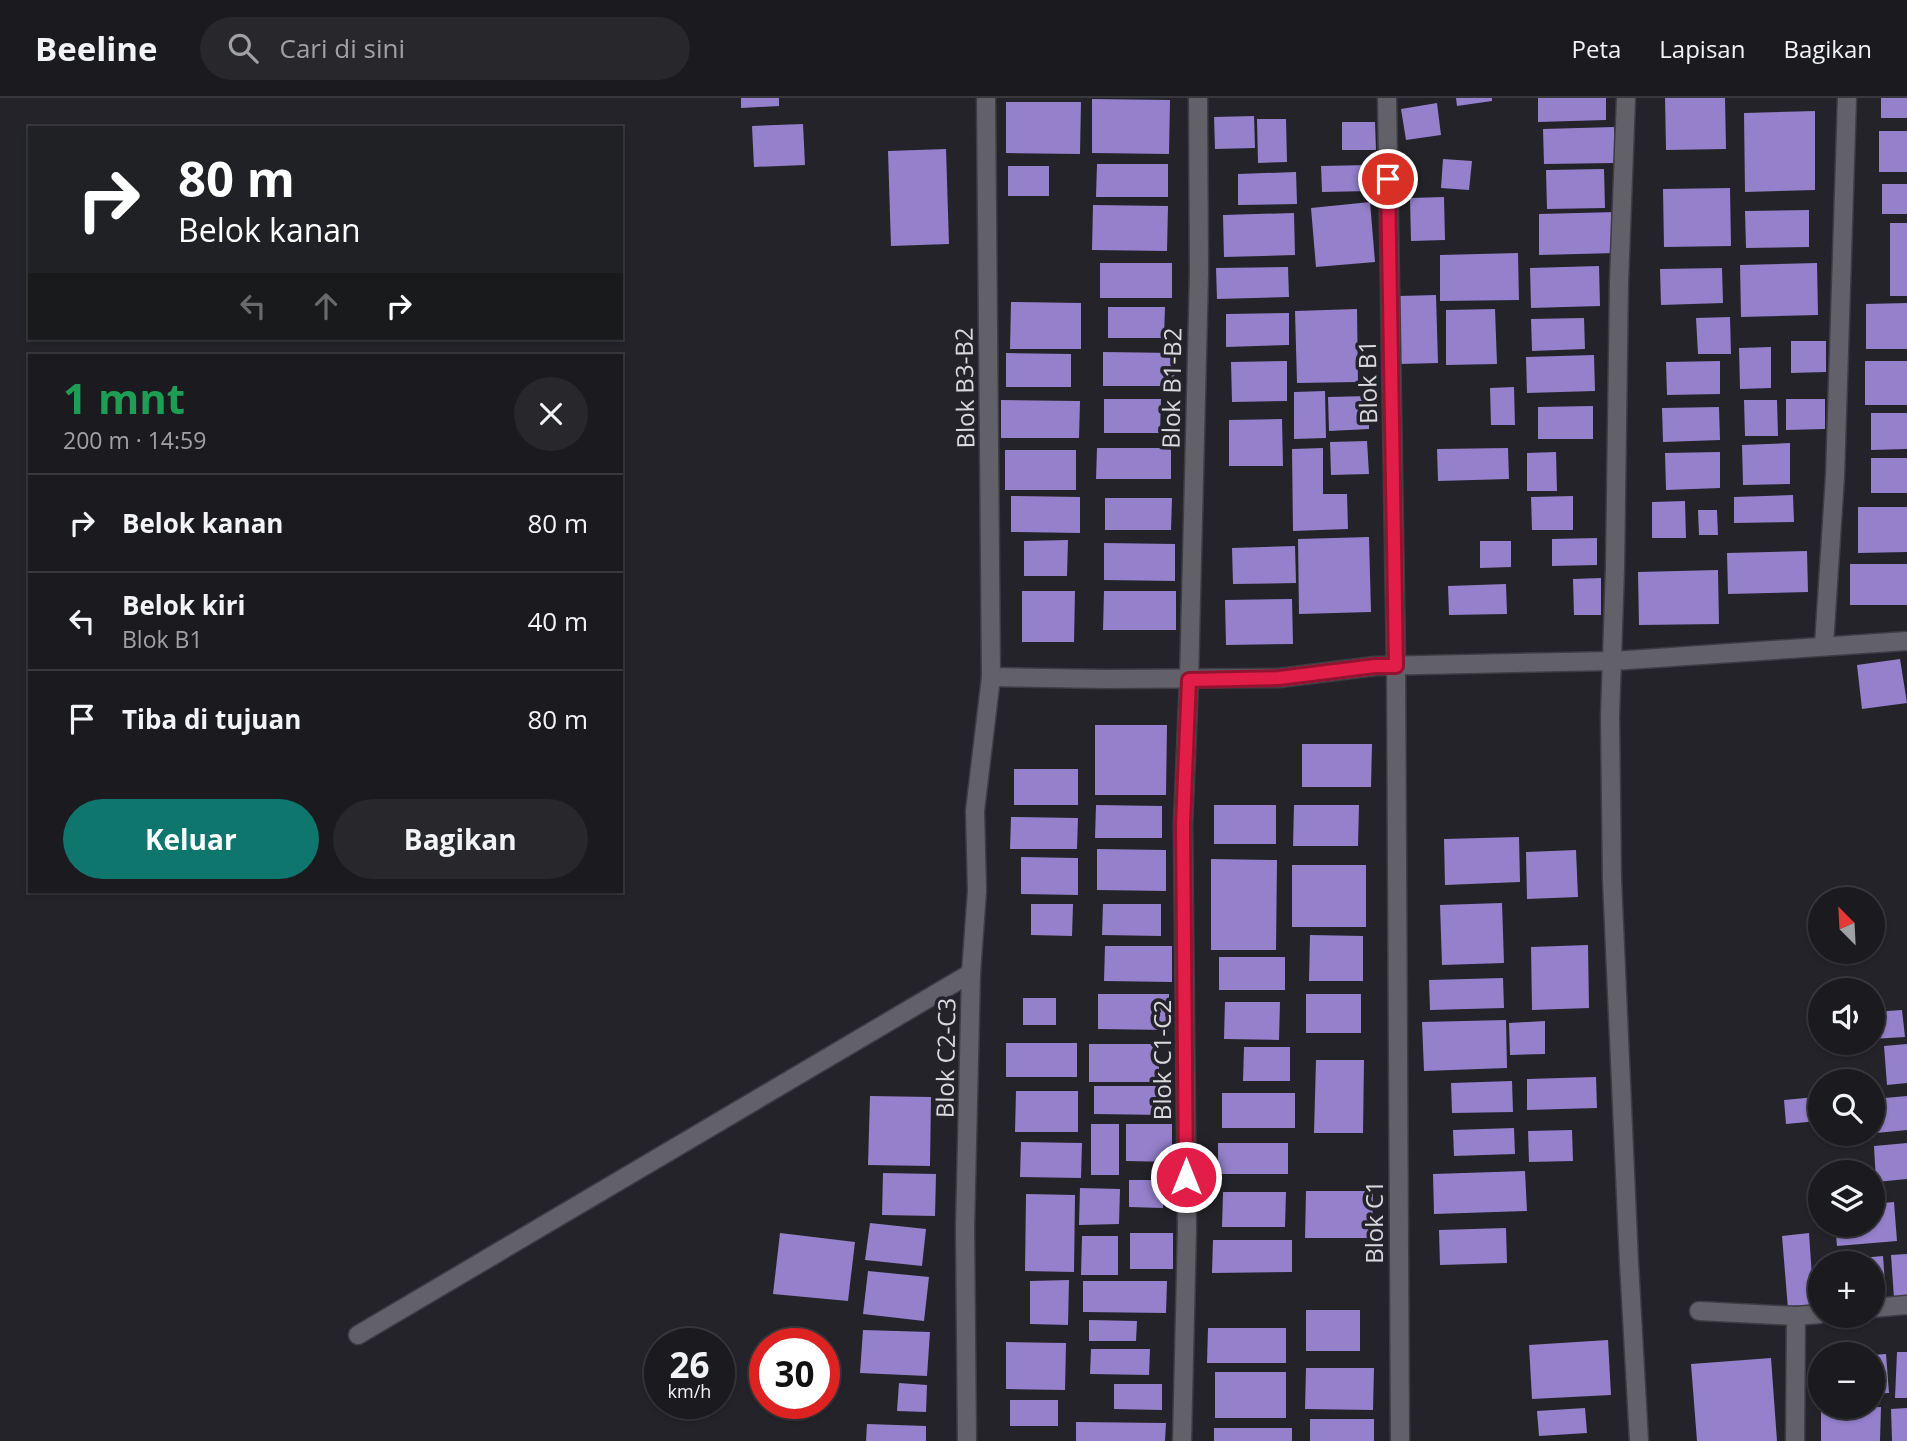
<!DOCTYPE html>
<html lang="id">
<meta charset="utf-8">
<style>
body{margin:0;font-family:"Open Sans",sans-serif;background:#28272c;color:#f1f3f6;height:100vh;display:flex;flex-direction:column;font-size:26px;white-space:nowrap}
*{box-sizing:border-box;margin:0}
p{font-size:23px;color:#a0a1a4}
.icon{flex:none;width:38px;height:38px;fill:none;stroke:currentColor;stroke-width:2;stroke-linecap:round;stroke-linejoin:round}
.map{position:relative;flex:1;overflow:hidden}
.drawer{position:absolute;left:28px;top:256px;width:595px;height:539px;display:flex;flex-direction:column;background:#1b1a1f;border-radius:0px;box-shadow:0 2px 5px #0004,0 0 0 2px #39383d}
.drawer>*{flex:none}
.hud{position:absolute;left:28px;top:28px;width:595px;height:214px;border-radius:0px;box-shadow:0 2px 5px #0004,0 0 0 2px #39383d;background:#202124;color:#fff;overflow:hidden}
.needle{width:46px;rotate:336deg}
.buttons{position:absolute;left:1808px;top:789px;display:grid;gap:14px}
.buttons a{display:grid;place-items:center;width:77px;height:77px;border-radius:50%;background:#1b1a1f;box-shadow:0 2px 5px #0004,0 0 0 2px #39383d;font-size:35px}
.speed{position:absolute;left:644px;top:1230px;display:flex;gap:14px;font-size:35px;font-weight:700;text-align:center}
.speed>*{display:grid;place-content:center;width:91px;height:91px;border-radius:50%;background:#1b1a1f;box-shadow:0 2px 5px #0004,0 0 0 2px #39383d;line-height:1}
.speed small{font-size:18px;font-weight:400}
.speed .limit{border:10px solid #d22;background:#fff;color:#111}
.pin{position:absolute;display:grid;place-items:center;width:60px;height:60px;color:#fff;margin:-30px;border:4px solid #fff;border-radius:50%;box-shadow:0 2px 7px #0007}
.me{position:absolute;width:77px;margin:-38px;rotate:0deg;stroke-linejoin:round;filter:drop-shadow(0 0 5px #0008)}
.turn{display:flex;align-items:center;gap:24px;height:147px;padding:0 35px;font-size:32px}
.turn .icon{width:91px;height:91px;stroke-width:2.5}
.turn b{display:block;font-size:49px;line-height:60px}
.lanes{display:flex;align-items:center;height:66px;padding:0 35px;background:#0003;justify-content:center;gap:35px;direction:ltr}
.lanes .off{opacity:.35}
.round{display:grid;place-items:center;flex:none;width:74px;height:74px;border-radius:37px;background:#28272c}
.overview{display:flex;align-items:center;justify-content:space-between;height:119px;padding:0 35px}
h1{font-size:42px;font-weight:700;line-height:52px;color:#1e9e55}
.primary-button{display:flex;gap:14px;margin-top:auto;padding:14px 35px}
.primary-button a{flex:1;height:80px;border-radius:42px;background:#0f766e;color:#fff;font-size:28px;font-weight:700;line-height:80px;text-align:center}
.primary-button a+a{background:#28272c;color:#f1f3f6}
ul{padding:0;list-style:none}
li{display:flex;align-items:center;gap:21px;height:98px;padding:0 35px;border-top:2px solid #39383d}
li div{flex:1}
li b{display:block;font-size:26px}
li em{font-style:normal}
header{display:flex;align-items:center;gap:42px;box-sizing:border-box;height:98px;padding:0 35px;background:#1b1a1f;border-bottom:2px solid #39383d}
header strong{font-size:33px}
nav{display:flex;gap:38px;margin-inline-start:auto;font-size:24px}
.search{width:490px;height:63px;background:#28272c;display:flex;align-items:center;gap:18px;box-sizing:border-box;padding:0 24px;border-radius:38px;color:#a0a1a4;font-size:26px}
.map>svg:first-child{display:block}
</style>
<header>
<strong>Beeline</strong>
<div class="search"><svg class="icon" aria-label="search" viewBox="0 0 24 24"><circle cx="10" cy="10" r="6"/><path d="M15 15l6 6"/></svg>Cari di sini</div>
<nav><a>Peta</a><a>Lapisan</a><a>Bagikan</a></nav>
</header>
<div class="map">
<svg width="1907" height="1343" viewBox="0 0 1907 1343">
<rect width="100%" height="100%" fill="#242329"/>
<g fill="#9480cb">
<polygon points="741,0 779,0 779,8 741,10"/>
<polygon points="1456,0 1492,0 1492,3 1457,8"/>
<polygon points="1538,0 1606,0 1606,22 1538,24"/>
<polygon points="1665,0 1725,0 1726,51 1666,52"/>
<rect x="1881" y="0" width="26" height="20"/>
<polygon points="1092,1 1170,2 1169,56 1092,55"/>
<polygon points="1006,4 1081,4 1080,56 1006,55"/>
<polygon points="1437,5 1441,37 1406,42 1401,11"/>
<polygon points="1815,13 1815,92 1745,94 1744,15"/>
<polygon points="1254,18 1255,50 1215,51 1214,19"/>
<polygon points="1257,21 1286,21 1287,64 1258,65"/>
<polygon points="1342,24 1375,24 1376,52 1342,52"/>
<polygon points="803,26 805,67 754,69 752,28"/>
<polygon points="1614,29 1615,65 1544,66 1543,31"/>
<rect x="1879" y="33" width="28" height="41"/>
<polygon points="946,51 949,146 891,148 888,53"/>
<polygon points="1443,61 1472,63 1469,92 1441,90"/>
<polygon points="1097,66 1168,66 1168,99 1096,99"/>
<polygon points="1369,67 1370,93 1322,94 1321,68"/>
<rect x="1008" y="68" width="41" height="30"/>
<polygon points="1604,71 1605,110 1547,111 1546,72"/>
<polygon points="1296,74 1297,106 1238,107 1238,76"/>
<rect x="1882" y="86" width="25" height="30"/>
<polygon points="1730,90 1731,148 1664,149 1663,91"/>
<polygon points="1444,99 1445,142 1411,143 1410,100"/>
<polygon points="1370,104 1375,164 1316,169 1311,110"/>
<polygon points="1093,107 1168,108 1167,153 1092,152"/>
<polygon points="1809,112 1809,149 1746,150 1745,113"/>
<polygon points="1616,114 1617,155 1539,157 1539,116"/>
<polygon points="1294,115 1295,157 1224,159 1223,117"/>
<rect x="1890" y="125" width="17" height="73"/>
<polygon points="1518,155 1519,202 1440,203 1440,157"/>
<rect x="1100" y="165" width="72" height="35"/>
<polygon points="1817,165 1818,217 1741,219 1740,167"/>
<polygon points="1599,168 1600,208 1531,210 1530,170"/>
<polygon points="1288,169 1289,199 1217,201 1216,170"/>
<polygon points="1722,170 1723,205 1661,207 1660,171"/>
<polygon points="1436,197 1438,265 1400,266 1399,198"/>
<polygon points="1011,204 1081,205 1081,251 1010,251"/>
<polygon points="1907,205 1907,251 1866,251 1866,206"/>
<polygon points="1108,209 1165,209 1164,240 1108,240"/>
<polygon points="1357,211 1358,284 1297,285 1295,213"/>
<polygon points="1495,211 1497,266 1446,267 1446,212"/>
<polygon points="1289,215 1289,247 1226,249 1226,216"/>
<polygon points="1730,219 1731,256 1698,256 1696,220"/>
<polygon points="1584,220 1585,251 1532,253 1531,221"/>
<polygon points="1791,243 1826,243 1826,274 1791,275"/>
<polygon points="1771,249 1771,290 1740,291 1739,250"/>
<polygon points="1103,254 1175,255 1174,288 1103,288"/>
<polygon points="1006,255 1071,256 1071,289 1006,289"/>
<polygon points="1594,257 1595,293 1527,295 1526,259"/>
<polygon points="1287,263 1287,303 1232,304 1231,264"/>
<polygon points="1720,263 1720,296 1667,297 1666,264"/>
<rect x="1865" y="263" width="42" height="44"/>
<polygon points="1514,289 1515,327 1491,327 1490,290"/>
<polygon points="1325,293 1326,340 1294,341 1294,294"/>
<polygon points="1369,298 1369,331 1329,333 1328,299"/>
<polygon points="1104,301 1161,301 1160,335 1104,335"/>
<polygon points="1786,301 1825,301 1825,331 1786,332"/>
<polygon points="1001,302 1080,303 1079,340 1001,340"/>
<polygon points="1744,302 1777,302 1778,338 1745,338"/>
<polygon points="1593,308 1593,341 1538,341 1538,309"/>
<polygon points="1719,309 1720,342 1663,344 1662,310"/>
<polygon points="1871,315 1907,315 1907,351 1871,352"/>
<polygon points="1282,321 1283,368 1229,368 1229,322"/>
<polygon points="1367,343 1369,376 1331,377 1330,344"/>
<polygon points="1790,345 1790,386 1743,387 1742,347"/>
<polygon points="1097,350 1171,350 1171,381 1096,381"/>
<polygon points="1323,350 1323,396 1347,396 1348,431 1293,433 1292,351"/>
<polygon points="1508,350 1509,381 1438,383 1437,351"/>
<rect x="1005" y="352" width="71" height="40"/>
<polygon points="1556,354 1557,393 1527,393 1527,355"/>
<polygon points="1720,354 1720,390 1666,392 1665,355"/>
<rect x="1871" y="360" width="36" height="35"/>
<polygon points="1793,397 1794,424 1734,425 1734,399"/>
<polygon points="1011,398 1080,399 1080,435 1011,434"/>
<polygon points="1573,398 1573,432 1532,432 1531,399"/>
<polygon points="1105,400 1172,400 1171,432 1105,432"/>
<polygon points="1685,403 1686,440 1652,440 1652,404"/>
<polygon points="1858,409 1907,409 1907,454 1858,455"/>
<polygon points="1698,412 1717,412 1718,437 1699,437"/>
<polygon points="1369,439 1371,514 1299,516 1298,441"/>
<polygon points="1597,440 1597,467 1552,468 1552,441"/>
<polygon points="1068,442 1067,478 1024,478 1024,443"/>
<polygon points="1480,443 1511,443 1511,469 1480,470"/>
<polygon points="1104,445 1175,446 1175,483 1104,482"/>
<polygon points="1295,448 1296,485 1233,486 1232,450"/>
<polygon points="1807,453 1808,494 1728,496 1727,455"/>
<rect x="1850" y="466" width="57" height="41"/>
<polygon points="1718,472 1719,526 1639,527 1638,474"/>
<polygon points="1601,480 1601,517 1574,517 1573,481"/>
<polygon points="1506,486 1507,516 1449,517 1448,488"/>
<polygon points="1022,493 1075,493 1074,544 1022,544"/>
<polygon points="1104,493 1176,493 1176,532 1103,532"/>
<polygon points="1292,501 1293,546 1226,547 1225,502"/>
<polygon points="1900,561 1907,605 1862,611 1857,567"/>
<polygon points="1095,627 1167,627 1166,697 1095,697"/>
<polygon points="1302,646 1372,646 1371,689 1302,689"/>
<rect x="1014" y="671" width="64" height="36"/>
<polygon points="1096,707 1162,708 1162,740 1095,740"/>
<rect x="1214" y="707" width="62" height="39"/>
<polygon points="1294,707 1359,707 1358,748 1293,748"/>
<polygon points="1011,719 1078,720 1077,751 1010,751"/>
<polygon points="1519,739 1520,784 1445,787 1444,741"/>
<polygon points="1097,751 1166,752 1166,793 1097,792"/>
<polygon points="1576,752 1578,799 1527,801 1526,754"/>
<polygon points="1021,759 1078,760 1078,797 1021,796"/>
<polygon points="1211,761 1277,762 1276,852 1211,852"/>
<rect x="1292" y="767" width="74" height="62"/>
<polygon points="1502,805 1504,865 1442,867 1440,807"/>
<polygon points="1031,806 1073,806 1072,838 1031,837"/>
<polygon points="1103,806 1161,806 1161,838 1102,837"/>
<polygon points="1310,837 1363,838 1363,883 1309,883"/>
<polygon points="1588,847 1589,910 1532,912 1531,849"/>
<polygon points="1105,848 1172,848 1172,884 1104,883"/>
<rect x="1219" y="859" width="66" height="33"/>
<polygon points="1503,880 1504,910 1430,912 1429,882"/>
<polygon points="1098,896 1169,896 1169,932 1098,931"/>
<rect x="1306" y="896" width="55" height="39"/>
<rect x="1023" y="900" width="33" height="27"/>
<polygon points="1225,904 1280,904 1279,942 1224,941"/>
<polygon points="1902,912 1905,939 1872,941 1872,914"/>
<polygon points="1506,922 1507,970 1424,973 1422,924"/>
<polygon points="1545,923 1545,956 1510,957 1509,925"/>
<rect x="1006" y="945" width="71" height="34"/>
<rect x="1089" y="946" width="70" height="38"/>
<polygon points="1907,946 1907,985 1887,987 1884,948"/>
<polygon points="1244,949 1290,949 1290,983 1243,983"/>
<polygon points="1316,962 1364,962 1363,1035 1314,1035"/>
<polygon points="1596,979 1597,1010 1527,1012 1527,981"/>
<polygon points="1512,983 1513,1014 1452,1015 1451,985"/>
<polygon points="1094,988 1164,988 1164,1017 1094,1016"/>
<polygon points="1016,993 1078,993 1078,1034 1015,1034"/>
<rect x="1222" y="995" width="73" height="35"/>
<polygon points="870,998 931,999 930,1068 868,1067"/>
<polygon points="1907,998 1907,1032 1876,1035 1873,1001"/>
<polygon points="1816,999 1818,1023 1786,1026 1784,1002"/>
<rect x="1091" y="1026" width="28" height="51"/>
<polygon points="1126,1026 1172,1026 1172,1064 1126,1063"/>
<polygon points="1514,1030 1515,1056 1454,1058 1453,1032"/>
<polygon points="1572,1032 1573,1063 1529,1064 1528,1033"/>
<polygon points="1021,1044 1082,1045 1081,1080 1020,1079"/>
<rect x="1218" y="1045" width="70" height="31"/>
<polygon points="1907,1045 1907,1081 1876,1084 1874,1048"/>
<polygon points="1525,1073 1527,1113 1434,1116 1433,1076"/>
<polygon points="883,1075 936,1076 935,1118 882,1117"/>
<polygon points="1129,1082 1164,1082 1163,1110 1129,1109"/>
<polygon points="1080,1090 1120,1091 1119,1126 1079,1127"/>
<polygon points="1306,1093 1373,1093 1372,1140 1305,1140"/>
<polygon points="1223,1094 1286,1094 1285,1129 1222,1129"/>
<polygon points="1026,1096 1075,1097 1074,1174 1025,1173"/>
<polygon points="1894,1104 1897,1143 1837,1148 1835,1127 1872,1127 1872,1106"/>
<polygon points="870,1125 926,1131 922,1168 865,1162"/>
<polygon points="1506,1130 1507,1165 1440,1167 1439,1132"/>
<polygon points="780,1135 855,1144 848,1203 773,1196"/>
<rect x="1130" y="1135" width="43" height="36"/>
<polygon points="1809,1135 1814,1208 1788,1211 1782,1138"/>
<polygon points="1082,1138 1118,1138 1118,1177 1081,1177"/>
<polygon points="1213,1142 1292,1142 1292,1174 1212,1175"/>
<polygon points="1907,1156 1907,1199 1894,1200 1891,1157"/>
<polygon points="1883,1158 1886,1200 1872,1201 1872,1166 1825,1166 1825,1163"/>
<polygon points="868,1173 929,1179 924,1223 863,1216"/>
<polygon points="1069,1182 1068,1227 1030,1226 1030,1183"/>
<polygon points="1083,1183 1167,1183 1166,1215 1083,1214"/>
<rect x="1306" y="1212" width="54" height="41"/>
<polygon points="1089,1222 1137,1223 1136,1243 1089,1243"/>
<polygon points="1208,1230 1286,1230 1286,1265 1207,1265"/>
<polygon points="863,1232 930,1234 927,1278 860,1275"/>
<polygon points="1608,1242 1611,1297 1532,1301 1529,1247"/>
<polygon points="1006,1244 1066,1245 1065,1292 1006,1291"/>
<polygon points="1091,1251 1150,1251 1149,1277 1090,1276"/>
<polygon points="1897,1254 1907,1254 1907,1300 1895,1300"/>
<polygon points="1886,1256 1889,1295 1872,1296 1872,1257"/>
<polygon points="1771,1260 1777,1343 1697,1343 1691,1266"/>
<polygon points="1306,1270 1374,1270 1373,1312 1305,1311"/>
<rect x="1215" y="1274" width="71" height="46"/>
<polygon points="899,1285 927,1287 926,1314 897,1313"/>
<polygon points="1114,1286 1162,1286 1162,1312 1114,1311"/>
<rect x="1010" y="1302" width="48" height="26"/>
<polygon points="1881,1309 1880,1343 1821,1343 1821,1310"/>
<polygon points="1585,1310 1587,1335 1539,1338 1537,1313"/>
<polygon points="1907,1310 1907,1343 1892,1343 1891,1311"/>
<rect x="1310" y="1321" width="64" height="22"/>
<polygon points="1076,1324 1166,1325 1165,1343 1076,1343"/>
<polygon points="867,1326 926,1328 926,1343 866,1343"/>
<rect x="1214" y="1330" width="78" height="13"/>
</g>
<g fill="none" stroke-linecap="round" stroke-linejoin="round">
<g stroke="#3e3d43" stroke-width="21">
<g id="street">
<polyline points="1387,0 1396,567 1400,1343"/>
<polyline points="1626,0 1619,184 1615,470 1610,619 1612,782 1629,1165 1639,1343"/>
<polyline points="1824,547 1835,378 1847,0"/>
<polyline points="991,579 1105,581 1279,580 1375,568 1613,563 1907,543"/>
<polyline points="1872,1210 1907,1207"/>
<polyline points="1699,1213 1796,1218"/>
<polyline points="358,1237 971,875"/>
<polyline points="967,1343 965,1130 971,875 977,793 975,713 991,579 986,0"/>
<polyline points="1182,1343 1187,1131 1183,726 1189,582 1199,175 1198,0"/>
<polyline points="1795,1343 1796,1218 1820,1216"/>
</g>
</g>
<use href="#street" stroke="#626068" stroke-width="18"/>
</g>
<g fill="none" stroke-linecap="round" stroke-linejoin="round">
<g stroke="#92132f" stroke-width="18">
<polyline id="route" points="1186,1079 1183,726 1189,582 1279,580 1375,568 1396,568 1388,81"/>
</g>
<use href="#route" stroke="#e11d48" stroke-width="12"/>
</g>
<g text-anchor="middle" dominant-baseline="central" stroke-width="7" stroke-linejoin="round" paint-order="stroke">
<g font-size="24" fill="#d9d8dd" stroke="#242329">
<text transform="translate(1367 284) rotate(-91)">Blok B1</text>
<text transform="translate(964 290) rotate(-91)">Blok B3-B2</text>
<text transform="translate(1171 290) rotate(-89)">Blok B1-B2</text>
<text transform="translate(945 960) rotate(-89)">Blok C2-C3</text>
<text transform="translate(1161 962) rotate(-90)">Blok C1-C2</text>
<text transform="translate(1373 1124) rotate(-90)">Blok C1</text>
</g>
</g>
</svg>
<div class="buttons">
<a><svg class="needle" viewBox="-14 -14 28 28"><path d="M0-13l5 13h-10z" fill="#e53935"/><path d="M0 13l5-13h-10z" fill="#a0a1a4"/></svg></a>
<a><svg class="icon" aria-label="sound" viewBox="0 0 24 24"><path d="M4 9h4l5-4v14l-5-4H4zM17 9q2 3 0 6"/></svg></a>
<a><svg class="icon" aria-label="search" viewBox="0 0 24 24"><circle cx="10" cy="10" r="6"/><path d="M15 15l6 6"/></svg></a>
<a><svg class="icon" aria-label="layers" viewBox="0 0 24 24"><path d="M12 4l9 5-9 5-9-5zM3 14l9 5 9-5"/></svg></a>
<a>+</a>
<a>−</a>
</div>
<div class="speed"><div>26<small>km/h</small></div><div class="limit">30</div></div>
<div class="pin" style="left:1388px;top:81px;background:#d93025"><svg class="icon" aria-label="arrive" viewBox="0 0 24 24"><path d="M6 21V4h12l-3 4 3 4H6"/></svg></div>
<svg class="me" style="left:1186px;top:1079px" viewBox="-20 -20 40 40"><circle r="17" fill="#e11d48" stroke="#fff" stroke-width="3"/><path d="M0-11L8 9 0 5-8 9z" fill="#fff"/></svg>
<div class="hud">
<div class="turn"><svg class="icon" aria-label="right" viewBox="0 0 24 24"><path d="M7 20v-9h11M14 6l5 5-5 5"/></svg><div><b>80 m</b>Belok kanan</div></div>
<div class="lanes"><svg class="icon off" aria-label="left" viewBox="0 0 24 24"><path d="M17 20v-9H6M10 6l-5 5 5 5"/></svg><svg class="icon off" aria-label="ahead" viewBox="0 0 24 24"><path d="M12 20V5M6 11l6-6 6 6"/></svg><svg class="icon" aria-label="right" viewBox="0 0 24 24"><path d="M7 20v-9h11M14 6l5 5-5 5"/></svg></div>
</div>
<section class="drawer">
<div class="overview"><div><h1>1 mnt</h1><p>200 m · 14:59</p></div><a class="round"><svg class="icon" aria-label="close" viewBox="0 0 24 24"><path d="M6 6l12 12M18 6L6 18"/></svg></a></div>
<ul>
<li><svg class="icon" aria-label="right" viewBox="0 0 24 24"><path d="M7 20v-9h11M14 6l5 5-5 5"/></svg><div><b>Belok kanan</b></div><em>80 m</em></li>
<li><svg class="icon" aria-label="left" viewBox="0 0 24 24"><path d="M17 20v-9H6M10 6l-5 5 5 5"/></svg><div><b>Belok kiri</b><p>Blok B1</p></div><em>40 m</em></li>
<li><svg class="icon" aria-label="arrive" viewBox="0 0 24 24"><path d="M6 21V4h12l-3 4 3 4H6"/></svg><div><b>Tiba di tujuan</b></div><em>80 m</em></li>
</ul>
<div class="primary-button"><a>Keluar</a><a>Bagikan</a></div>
</section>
</div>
